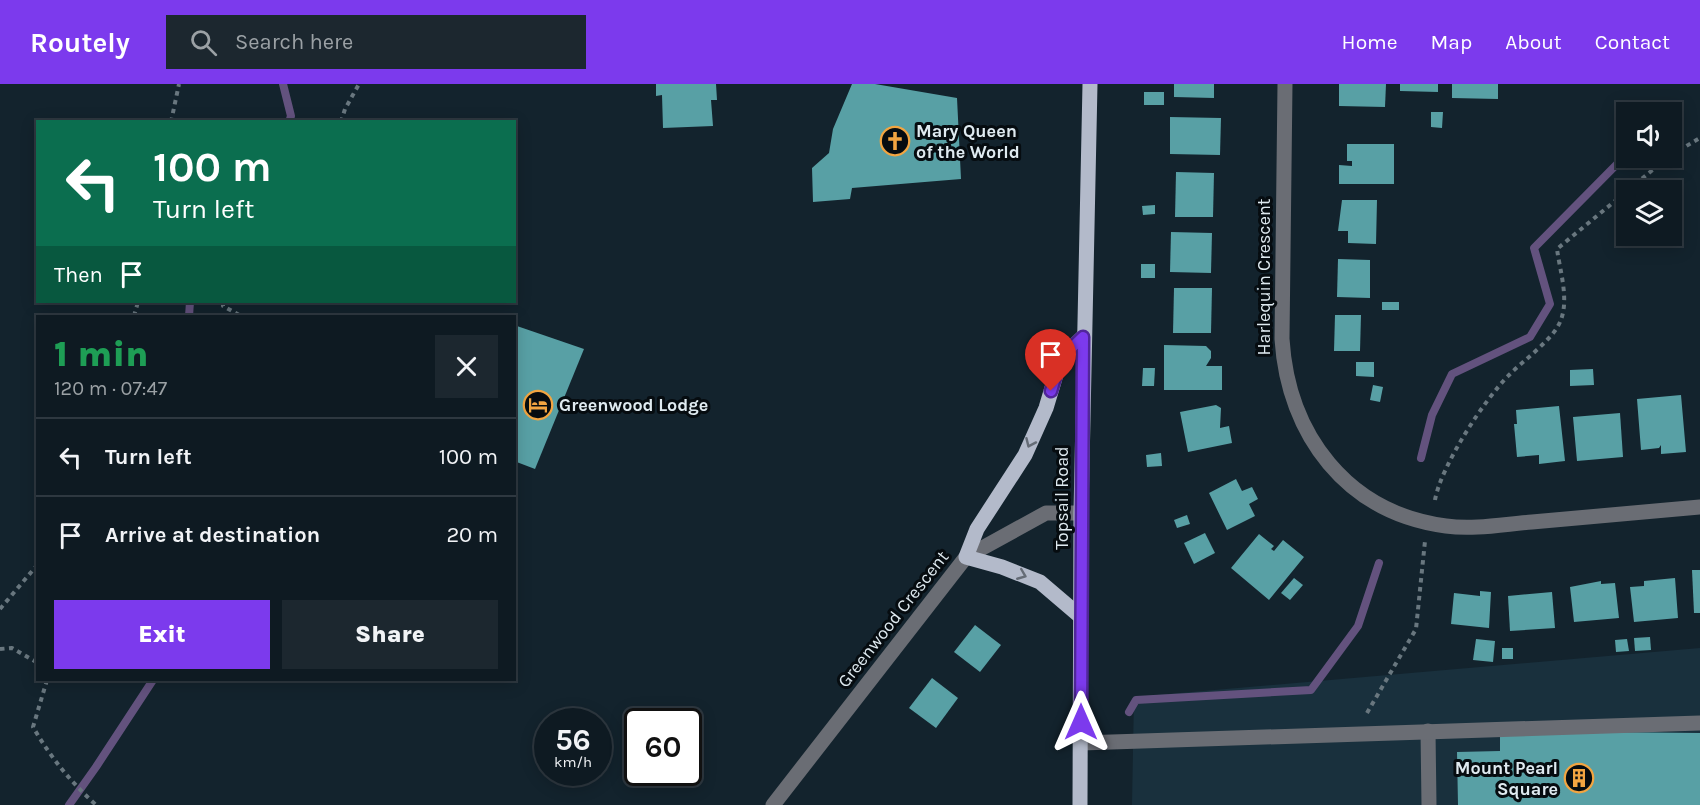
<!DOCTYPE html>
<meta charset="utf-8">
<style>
body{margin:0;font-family:Karla,sans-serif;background:#1c272f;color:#f1f3f6;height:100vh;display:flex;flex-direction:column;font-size:22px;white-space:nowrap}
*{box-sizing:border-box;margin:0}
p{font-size:20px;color:#9ba1a5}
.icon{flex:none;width:33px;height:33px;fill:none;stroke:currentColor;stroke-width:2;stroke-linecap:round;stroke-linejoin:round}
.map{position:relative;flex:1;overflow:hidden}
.sheet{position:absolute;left:36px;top:231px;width:480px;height:366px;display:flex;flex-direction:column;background:#0e1a22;border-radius:0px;box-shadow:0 3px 15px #0003,0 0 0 2px #2e3840}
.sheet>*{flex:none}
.top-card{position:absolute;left:36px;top:36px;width:480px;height:183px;border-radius:0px;box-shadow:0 3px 15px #0003,0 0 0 2px #2e3840;background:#0b6e4f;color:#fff;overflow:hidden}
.buttons{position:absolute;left:1616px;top:18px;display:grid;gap:12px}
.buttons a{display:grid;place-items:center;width:66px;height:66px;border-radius:0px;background:#0e1a22;box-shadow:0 3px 15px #0003,0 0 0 2px #2e3840;font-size:30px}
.speed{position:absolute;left:534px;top:624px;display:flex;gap:12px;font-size:30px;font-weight:700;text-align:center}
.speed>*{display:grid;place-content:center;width:78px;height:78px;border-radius:50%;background:#0e1a22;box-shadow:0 3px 15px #0003,0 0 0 2px #2e3840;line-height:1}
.speed small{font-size:15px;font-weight:400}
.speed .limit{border:3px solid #111;border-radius:9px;background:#fff;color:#111}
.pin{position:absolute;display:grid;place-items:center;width:51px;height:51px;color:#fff;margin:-62px -26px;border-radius:50% 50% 50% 0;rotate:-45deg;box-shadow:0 0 6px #0007}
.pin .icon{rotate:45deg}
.me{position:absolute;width:66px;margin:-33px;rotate:0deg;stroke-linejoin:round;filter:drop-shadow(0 0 4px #0008)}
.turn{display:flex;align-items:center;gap:21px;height:126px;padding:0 18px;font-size:27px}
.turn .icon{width:78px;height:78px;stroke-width:2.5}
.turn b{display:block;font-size:42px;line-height:51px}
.then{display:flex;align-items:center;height:57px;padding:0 18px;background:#0003;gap:12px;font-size:22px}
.round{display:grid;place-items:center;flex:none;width:63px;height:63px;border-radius:0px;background:#1c272f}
.headline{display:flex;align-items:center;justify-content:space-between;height:102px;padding:0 18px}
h1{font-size:36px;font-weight:800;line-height:45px;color:#1e9e55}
.primary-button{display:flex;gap:12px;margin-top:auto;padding:12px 18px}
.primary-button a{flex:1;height:69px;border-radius:0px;background:#7c3aed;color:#fff;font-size:24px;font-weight:800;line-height:69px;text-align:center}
.primary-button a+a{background:#1c272f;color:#f1f3f6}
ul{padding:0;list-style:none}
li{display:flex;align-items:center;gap:18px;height:78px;padding:0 18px;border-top:2px solid #2e3840}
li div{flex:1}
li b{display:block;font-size:22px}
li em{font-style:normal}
header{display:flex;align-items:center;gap:36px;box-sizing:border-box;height:84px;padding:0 30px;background:#7c3aed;color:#fff}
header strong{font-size:28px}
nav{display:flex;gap:33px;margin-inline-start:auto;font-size:21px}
.search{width:420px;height:54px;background:#1c272f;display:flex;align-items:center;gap:15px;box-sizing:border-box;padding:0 21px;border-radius:0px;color:#9ba1a5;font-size:22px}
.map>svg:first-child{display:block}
</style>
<header>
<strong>Routely</strong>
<div class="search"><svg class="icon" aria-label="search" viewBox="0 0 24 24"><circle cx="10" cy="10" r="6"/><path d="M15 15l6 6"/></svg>Search here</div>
<nav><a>Home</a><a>Map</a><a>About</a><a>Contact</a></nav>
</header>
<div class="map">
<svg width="1700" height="721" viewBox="0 0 1700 721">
<rect width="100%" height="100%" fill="#13232d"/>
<polygon fill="#19303d" points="1700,564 1700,721 1132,721 1134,613"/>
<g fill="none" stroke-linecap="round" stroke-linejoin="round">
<g stroke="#63527e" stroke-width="8">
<polyline points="283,0 291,32 289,38"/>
<polyline points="1671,28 1674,25"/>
<polyline points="189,232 190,218"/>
<polyline points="1421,374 1432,331 1452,290 1530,253 1550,220 1534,164 1626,71"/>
<polyline points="1129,628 1136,616 1311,606 1358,542 1379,479"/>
<polyline points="69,721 96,683 153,596"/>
</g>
</g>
<g fill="#58a0a5">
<polygon points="656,0 716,0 717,16 711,16 713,42 663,44 662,11 656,12"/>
<polygon points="852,0 875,0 957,14 961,95 852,104 850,115 813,118 812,84 829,69 833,45"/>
<polygon points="1174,0 1214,0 1214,14 1174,13"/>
<polygon points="1339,0 1386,0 1385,23 1339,22"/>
<polygon points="1400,0 1438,0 1438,8 1400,7"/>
<polygon points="1452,0 1498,0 1498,15 1452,14"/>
<rect x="1144" y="8" width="20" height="13"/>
<polygon points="1431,28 1443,28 1442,44 1431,43"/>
<polygon points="1170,33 1221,34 1220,71 1170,70"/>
<polygon points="1347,60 1394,60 1394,100 1339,100 1339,81 1352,82 1352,77 1347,77"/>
<polygon points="1176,88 1214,89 1213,133 1175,133"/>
<polygon points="1342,116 1377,116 1376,160 1348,159 1348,147 1338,147"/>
<polygon points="1155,121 1155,130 1143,131 1142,122"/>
<polygon points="1171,148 1212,149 1211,189 1170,188"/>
<polygon points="1338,175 1370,176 1370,214 1337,213"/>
<rect x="1141" y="180" width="14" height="14"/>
<polygon points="1174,204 1212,204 1211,249 1173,249"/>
<rect x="1382" y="218" width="17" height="8"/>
<polygon points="1335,231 1361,231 1360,267 1334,267"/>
<polygon points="514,241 584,265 535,385 514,377"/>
<polygon points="1164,261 1206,262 1211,267 1211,274 1206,282 1222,282 1222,306 1164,306"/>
<polygon points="1356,278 1374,278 1374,293 1356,292"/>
<polygon points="1143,284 1155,284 1154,302 1142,302"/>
<polygon points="1593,285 1594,301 1570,302 1570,286"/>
<polygon points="1373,301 1383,303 1380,318 1370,316"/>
<polygon points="1681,311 1686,368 1661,370 1661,361 1659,364 1641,366 1637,315"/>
<polygon points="1216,321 1221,324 1220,344 1229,342 1232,359 1188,368 1180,328"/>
<polygon points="1559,322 1565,377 1539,380 1539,371 1517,373 1514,340 1517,340 1516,326"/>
<polygon points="1620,329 1623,373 1577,377 1573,333"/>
<polygon points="1161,369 1162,382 1147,383 1146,371"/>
<polygon points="1236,395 1242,407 1252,403 1258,415 1249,420 1255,432 1227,446 1209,409"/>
<polygon points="1187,431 1190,440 1177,444 1174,436"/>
<polygon points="1205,449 1215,469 1194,480 1184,459"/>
<polygon points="1259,450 1274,462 1271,465 1274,467 1283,456 1304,473 1269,516 1231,484"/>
<polygon points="1692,486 1700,486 1700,529 1694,529"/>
<polygon points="1294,494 1303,501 1290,516 1281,509"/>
<polygon points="1675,494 1678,534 1634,538 1630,503 1644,502 1644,497"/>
<polygon points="1601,497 1601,500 1615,499 1619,534 1574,538 1570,503"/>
<polygon points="1480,507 1491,508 1489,544 1451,540 1454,509 1480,512"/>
<polygon points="1552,508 1555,544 1510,547 1508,512"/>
<polygon points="975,541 1001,561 980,588 954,568"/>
<polygon points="1650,553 1651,566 1635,567 1634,554"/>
<polygon points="1476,555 1495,557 1493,578 1473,576"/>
<polygon points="1627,555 1629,567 1616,568 1615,556"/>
<rect x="1502" y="564" width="11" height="11"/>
<polygon points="932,594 958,614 936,644 909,624"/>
<polygon points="1500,647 1700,649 1700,721 1458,721 1457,668 1500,667"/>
</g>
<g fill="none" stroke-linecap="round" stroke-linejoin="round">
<g stroke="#69777f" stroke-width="4" stroke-dasharray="4.5 4.5" stroke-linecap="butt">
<polyline points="171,38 179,0"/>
<polyline points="341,38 345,25 359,0"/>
<polyline points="1671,71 1700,54"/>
<polyline points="223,218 223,222 241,232"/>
<polyline points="134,232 138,218"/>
<path d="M 1435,416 C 1441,382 1484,316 1509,291 C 1523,277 1549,258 1558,242 C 1571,220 1560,188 1557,165 L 1667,74"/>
<polyline points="0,525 38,480"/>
<polyline points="0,565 12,564 38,579"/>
<path d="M 47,596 L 33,643 C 51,674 70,697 96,721"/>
<polyline points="1367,629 1416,545 1425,457"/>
</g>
<g stroke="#6a6d74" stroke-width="15">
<path d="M 1285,0 L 1282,255 C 1288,351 1347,429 1446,442 C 1474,446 1505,440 1532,438 C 1588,433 1644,428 1700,423"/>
<polyline points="1428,647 1429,721"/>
<polyline points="1081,659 1700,639"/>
<polyline points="773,721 966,473 1046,429 1081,429"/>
</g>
<g stroke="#b3baca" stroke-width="15">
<polyline points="1081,533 1040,498 1002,483 966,473 977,445 1025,371 1046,324 1061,274 1083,253"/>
<polyline points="1080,721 1081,429 1090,0"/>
</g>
</g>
<defs><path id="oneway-chevron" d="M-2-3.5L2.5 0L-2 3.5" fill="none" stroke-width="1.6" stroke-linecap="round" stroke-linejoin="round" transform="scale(1.5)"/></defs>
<g stroke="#656c76">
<use href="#oneway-chevron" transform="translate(1030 359) rotate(114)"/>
<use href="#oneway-chevron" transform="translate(1022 491) rotate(22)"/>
</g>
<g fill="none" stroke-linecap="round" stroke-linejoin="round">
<g stroke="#51269a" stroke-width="15">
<polyline id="route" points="1051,307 1061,274 1083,253 1081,638"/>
</g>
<use href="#route" stroke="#7c3aed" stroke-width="10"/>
</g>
<defs>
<g id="church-ring" transform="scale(1.5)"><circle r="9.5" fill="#060c10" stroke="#f2a541" stroke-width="1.5"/><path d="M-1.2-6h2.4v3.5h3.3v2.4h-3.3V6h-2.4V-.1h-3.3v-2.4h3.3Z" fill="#f2a541"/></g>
<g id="hotel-ring" transform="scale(1.5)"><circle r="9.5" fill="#060c10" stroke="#f2a541" stroke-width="1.5"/><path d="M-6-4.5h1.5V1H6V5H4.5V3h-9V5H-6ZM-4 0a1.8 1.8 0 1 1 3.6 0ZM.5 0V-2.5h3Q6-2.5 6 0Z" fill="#f2a541"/></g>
<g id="building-ring" transform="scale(1.5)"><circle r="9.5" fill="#060c10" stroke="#f2a541" stroke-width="1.5"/><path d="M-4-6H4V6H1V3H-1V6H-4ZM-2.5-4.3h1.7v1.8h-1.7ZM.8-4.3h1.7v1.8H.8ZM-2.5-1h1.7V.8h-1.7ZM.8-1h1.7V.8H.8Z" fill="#f2a541"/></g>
</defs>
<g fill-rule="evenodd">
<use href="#church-ring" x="895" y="57"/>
<use href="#hotel-ring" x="538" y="321"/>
<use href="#building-ring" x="1579" y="694"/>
</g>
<g text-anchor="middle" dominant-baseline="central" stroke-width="6" stroke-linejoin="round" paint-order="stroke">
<g font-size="18" font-weight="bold" fill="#dfeaf0" stroke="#060c10" text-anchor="start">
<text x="916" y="47">Mary Queen<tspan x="916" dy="21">of the World</tspan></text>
<text x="559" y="321">Greenwood Lodge</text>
<text x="1558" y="684" text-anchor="end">Mount Pearl<tspan x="1558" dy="21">Square</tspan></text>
</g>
<g font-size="18" fill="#dfeaf0" stroke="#060c10">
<text transform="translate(1264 193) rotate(-90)">Harlequin Crescent</text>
<text transform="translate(1062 414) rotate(-90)">Topsail Road</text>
<text transform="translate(893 535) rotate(-52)">Greenwood Crescent</text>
</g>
</g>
</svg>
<div class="buttons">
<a><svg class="icon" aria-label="sound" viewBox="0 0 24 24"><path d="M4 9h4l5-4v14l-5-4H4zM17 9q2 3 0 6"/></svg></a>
<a><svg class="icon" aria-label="layers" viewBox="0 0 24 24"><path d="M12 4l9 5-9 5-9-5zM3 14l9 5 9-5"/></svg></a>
</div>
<div class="speed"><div>56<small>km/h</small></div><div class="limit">60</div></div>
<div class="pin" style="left:1051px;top:307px;background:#d93025"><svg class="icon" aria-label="arrive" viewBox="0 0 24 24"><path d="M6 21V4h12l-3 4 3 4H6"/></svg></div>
<svg class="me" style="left:1081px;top:638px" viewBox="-20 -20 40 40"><path d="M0-17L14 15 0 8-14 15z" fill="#7c3aed" stroke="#fff" stroke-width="4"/></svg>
<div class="top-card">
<div class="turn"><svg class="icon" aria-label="left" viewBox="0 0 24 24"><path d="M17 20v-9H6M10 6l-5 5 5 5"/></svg><div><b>100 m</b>Turn left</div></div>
<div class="then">Then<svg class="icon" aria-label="arrive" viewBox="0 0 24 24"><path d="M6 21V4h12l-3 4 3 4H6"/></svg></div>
</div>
<section class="sheet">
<div class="headline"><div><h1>1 min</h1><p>120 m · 07:47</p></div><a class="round"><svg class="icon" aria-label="close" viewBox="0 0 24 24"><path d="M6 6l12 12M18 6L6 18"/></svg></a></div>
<ul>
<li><svg class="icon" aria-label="left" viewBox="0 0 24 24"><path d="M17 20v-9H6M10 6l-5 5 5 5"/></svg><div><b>Turn left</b></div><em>100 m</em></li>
<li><svg class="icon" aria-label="arrive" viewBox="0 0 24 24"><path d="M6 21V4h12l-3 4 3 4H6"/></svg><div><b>Arrive at destination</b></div><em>20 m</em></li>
</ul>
<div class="primary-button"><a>Exit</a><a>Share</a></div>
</section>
</div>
